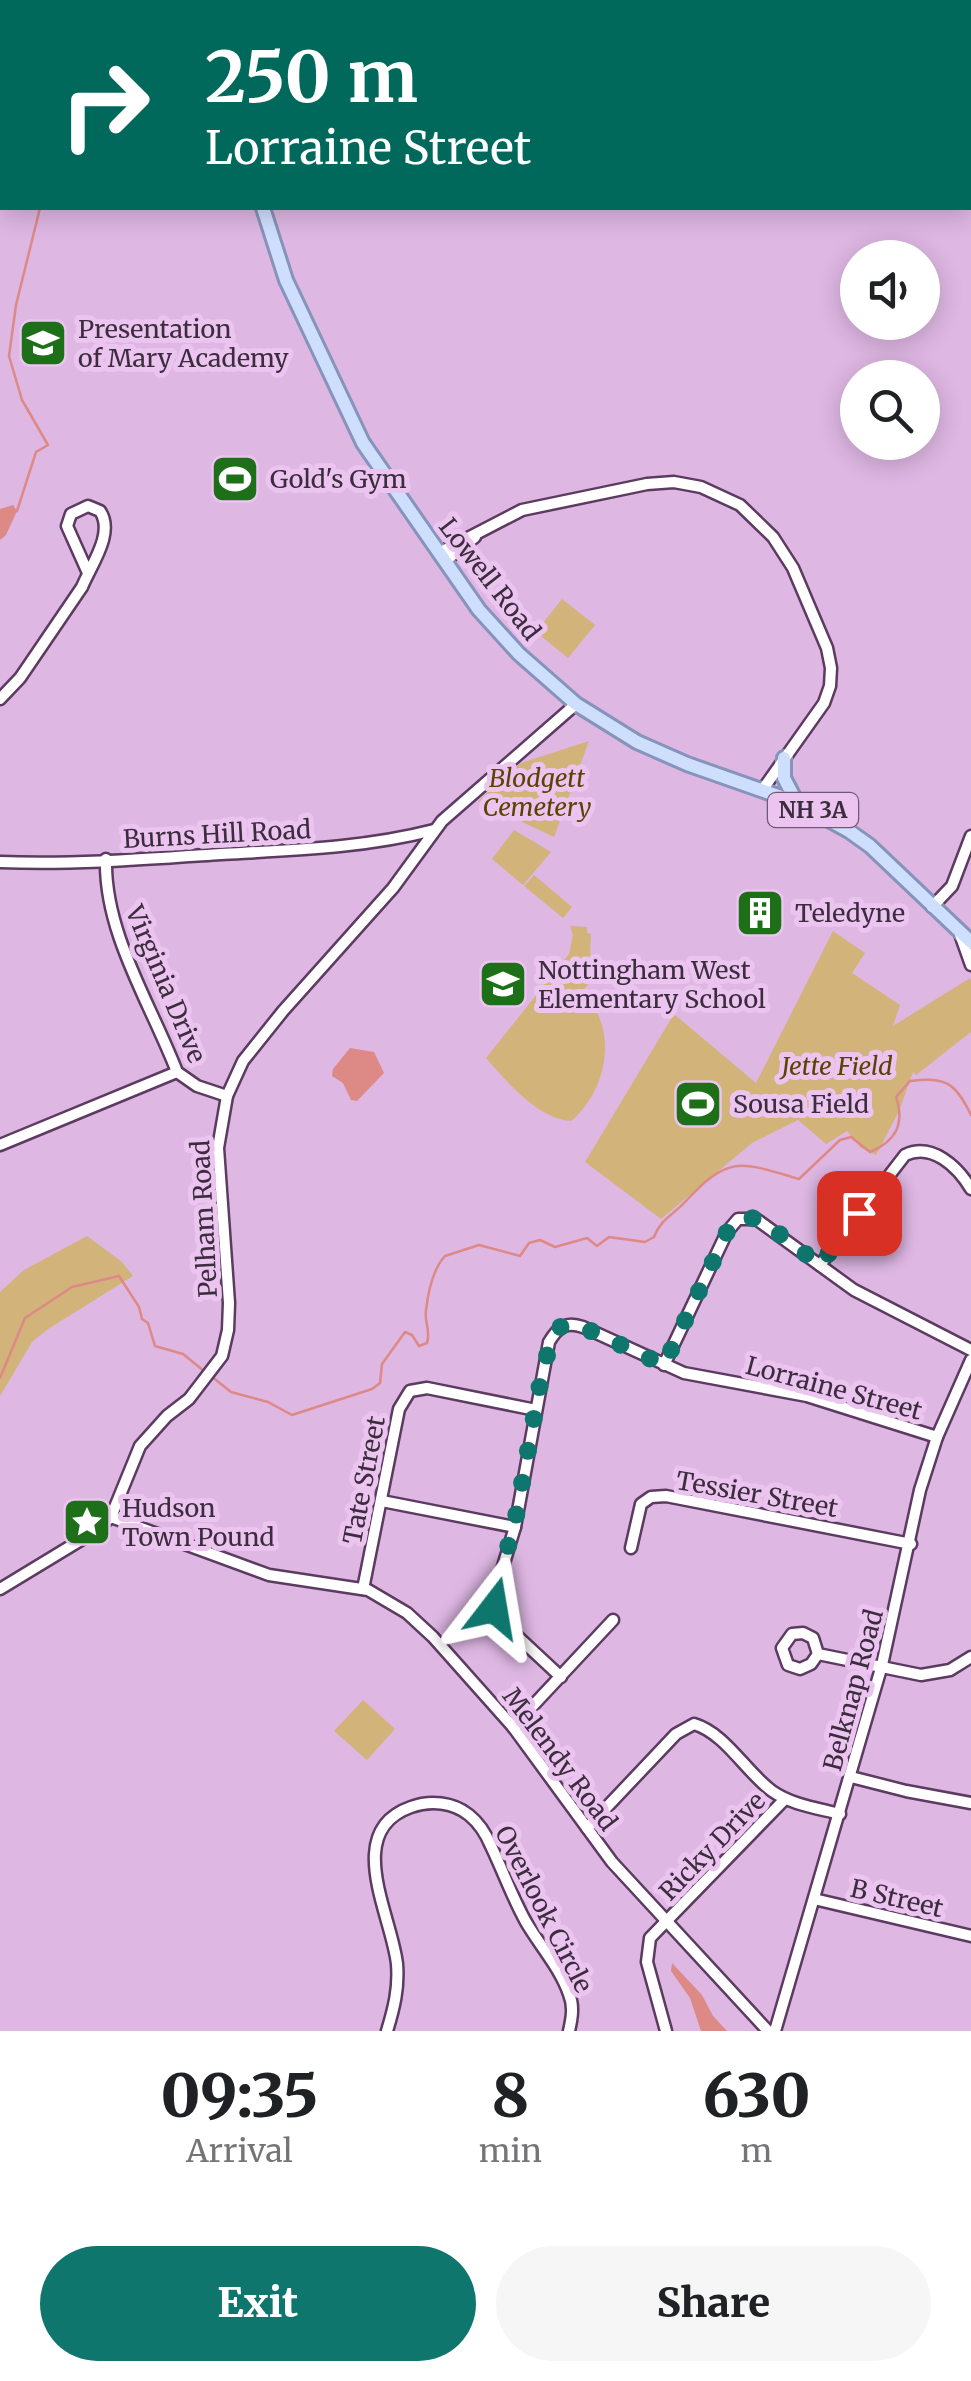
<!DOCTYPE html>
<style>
body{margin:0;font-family:Merriweather,serif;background:#f6f6f6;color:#202124;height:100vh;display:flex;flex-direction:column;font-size:38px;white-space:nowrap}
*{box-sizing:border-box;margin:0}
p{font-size:32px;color:#757577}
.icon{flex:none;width:55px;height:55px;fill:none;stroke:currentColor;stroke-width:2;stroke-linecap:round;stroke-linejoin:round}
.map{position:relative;height:2031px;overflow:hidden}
.side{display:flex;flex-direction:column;background:#fff;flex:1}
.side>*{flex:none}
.banner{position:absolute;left:0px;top:0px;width:972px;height:210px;box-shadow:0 5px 25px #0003;background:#00695c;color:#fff;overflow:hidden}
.controls{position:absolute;left:840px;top:240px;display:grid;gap:20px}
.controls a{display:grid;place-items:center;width:100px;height:100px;border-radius:50%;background:#fff;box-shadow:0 5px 25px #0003;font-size:50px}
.pin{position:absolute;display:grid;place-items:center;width:85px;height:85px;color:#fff;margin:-42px;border-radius:20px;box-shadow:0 5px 15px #0006}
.me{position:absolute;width:110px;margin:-55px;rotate:14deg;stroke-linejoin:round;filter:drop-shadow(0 0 8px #0008)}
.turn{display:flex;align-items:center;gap:35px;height:210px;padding:0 40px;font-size:45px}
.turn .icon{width:130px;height:130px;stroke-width:2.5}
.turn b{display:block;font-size:70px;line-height:85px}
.eta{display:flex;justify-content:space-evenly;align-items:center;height:170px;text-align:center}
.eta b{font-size:60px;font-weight:800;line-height:70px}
.action{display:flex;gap:20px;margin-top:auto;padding:20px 40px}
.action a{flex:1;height:115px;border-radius:60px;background:#0f766e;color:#fff;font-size:40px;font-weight:800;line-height:115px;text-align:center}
.action a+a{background:#f6f6f6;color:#202124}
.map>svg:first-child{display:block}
</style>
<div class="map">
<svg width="971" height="2031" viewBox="0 0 971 2031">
<rect width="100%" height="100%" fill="#deb7e3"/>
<g fill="#d2b37a">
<polygon points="562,599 595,625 568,658 536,632"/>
<polygon points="589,741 554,837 478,801 521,763"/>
<polygon points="514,830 551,852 523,885 492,859"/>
<polygon points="534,875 572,907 563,918 524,886"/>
<path d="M 570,926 L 587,927 L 587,933 L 591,934 L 590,958 L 598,969 L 581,994 C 620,1024 608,1091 571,1121 C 538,1119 507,1082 486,1058 L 569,954 L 573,935 Z"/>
<polygon points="833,931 865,953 852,973 900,1005 893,1026 970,978 971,982 971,1032 916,1075 913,1072 899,1111 876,1155 861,1148 847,1131 826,1144 798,1120 752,1143 661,1219 585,1162 674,1014 756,1083"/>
<polygon points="87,1236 122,1262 133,1276 48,1329 32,1342 0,1396 0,1292 24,1270"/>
<polygon points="363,1700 395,1729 367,1760 334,1731"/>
</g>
<g fill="#dd8986">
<polygon points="13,505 17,511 6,535 0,540 0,509"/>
<polygon points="350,1048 374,1052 384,1073 357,1101 351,1100 343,1083 332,1076 333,1069"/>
<polygon points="672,1963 702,1995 713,2016 727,2031 701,2031 690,1998 671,1971"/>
</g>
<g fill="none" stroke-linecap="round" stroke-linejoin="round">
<g stroke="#dd8986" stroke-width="2.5">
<polyline points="53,2 54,0"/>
<polyline points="17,511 36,452 48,445 22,400 9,356 16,305 40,208"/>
<path d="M 211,1376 L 231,1392 L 268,1402 L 292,1415 L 372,1389 L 380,1383 L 382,1364 L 405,1332 L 412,1335 L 419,1346 L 427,1343 C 431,1331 424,1322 426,1310 C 428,1293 432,1270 445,1256 L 479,1245 L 520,1256 L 529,1243 L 540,1240 L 555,1247 L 587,1238 L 597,1246 L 609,1237 L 645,1242 L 654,1237 C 660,1220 674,1214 685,1202 C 729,1154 741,1162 799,1179 L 840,1140 L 851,1137 L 870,1152 C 896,1141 905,1124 896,1097 L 910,1081 C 946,1077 955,1082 971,1115"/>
<polyline points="0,1378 25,1318 72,1287 119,1276 139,1307 142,1319 148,1323 155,1346 183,1354 204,1371"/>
</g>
<g stroke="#5c3b61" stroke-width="15">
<g id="minor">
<polyline points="351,2 353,0"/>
<polyline points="439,553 522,510 647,484 674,482 701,487 740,505 773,537 793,568 827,648 831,668 830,686 824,703 763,789"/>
<polyline points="445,561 475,537"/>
<path d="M 0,699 L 20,678 L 82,587 C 91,565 115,533 100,511 L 88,506 L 71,514 L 67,526 L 88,573"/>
<path d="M 106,859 C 104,933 151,1004 177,1072 L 197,1086 L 227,1096"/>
<path d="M 0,862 C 73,865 148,859 221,854 C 293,850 364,848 434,830"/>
<polyline points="932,907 952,886 971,836"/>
<polyline points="960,934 971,965"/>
<polyline points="0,1145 177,1072"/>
<path d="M 820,1265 L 905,1155 C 932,1142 958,1167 971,1189"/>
<polyline points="664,1365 727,1232 738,1219 756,1219 854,1290 971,1350"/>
<polyline points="382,1501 515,1527"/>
<polyline points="111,1517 269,1575 368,1590 407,1613 433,1637 513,1727 612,1862 768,2031"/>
<polyline points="631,1548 641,1504 651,1497 666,1496 911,1544"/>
<polyline points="0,1589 94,1532 111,1517 140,1446 167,1416 189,1399 222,1356 228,1330 229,1303 218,1148 227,1096 243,1061 283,1011 393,888 442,821 576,704"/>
<polyline points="363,1589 399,1409 410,1391 427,1388 536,1410"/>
<polyline points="818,1654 811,1664 800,1669 788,1665 782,1648 792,1634 803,1633 813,1638 818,1654 921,1675 950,1670 971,1657"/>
<path d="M 561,1677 L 503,1623 L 493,1599 L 515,1527 L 549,1342 C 558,1327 566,1321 583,1327 L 684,1373 L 807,1396 L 937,1437"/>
<polyline points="513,1727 613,1620"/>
<polyline points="851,1777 906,1791 971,1803"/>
<path d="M 587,1828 L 676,1734 L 694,1724 C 725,1733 746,1772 772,1791 C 792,1805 817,1808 840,1814"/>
<polyline points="814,1899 971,1936"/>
<path d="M 387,2031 C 394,2008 399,1988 397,1964 C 392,1916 342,1831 411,1807 C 430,1800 453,1802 469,1815 C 479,1823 486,1834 491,1846 C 503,1871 512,1897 526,1922 C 540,1946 560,1968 569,1994 C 574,2006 572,2018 569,2031"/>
<polyline points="666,2031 647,1962 650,1938 785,1799"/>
<polyline points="775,2031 882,1665 920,1490 937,1437 971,1360"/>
</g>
</g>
<g stroke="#8693ba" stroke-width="18">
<g id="major">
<polyline points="194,0 195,2"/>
<polyline points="263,208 286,280 363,443 479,610 519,654 576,704 637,742 687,764 798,803 849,831 870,846 971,942"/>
<polyline points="784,758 784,778 796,801"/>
</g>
</g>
<use href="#minor" stroke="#fff" stroke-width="10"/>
<use href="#major" stroke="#cedffe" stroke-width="12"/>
</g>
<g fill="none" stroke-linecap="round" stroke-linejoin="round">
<polyline stroke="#0f766e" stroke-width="18" stroke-dasharray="0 32.4" points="494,1608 492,1599 514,1527 543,1368 554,1334 560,1327 576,1324 664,1365 727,1232 738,1219 756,1218 765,1223 820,1265 859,1213"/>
</g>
<defs>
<g id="school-square" transform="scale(2.5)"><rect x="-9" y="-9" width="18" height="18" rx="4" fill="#1d7018" stroke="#ebc4f0"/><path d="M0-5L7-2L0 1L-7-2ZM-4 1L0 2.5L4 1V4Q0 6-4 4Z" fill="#fff"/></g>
<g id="stadium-square" transform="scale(2.5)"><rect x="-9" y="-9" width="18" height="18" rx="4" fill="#1d7018" stroke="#ebc4f0"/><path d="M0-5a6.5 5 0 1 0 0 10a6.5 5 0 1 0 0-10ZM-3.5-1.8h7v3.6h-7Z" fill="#fff"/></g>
<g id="building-square" transform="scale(2.5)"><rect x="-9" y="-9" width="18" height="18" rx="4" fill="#1d7018" stroke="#ebc4f0"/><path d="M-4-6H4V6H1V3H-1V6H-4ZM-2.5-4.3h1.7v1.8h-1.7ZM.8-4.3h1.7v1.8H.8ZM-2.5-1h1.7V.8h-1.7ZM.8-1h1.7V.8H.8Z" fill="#fff"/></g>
<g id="sight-square" transform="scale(2.5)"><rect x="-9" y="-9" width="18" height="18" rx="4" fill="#1d7018" stroke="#ebc4f0"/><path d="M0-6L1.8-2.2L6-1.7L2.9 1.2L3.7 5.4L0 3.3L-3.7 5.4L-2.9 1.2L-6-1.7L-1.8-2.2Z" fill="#fff"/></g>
</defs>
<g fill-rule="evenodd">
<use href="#school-square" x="43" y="343"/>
<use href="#stadium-square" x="235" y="479"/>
<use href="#building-square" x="760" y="913"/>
<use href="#school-square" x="503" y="984"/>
<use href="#stadium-square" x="698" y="1104"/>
<use href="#sight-square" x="87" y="1522"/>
</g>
<g text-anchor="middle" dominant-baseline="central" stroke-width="10" stroke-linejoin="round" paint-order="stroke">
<rect fill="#ebc4f0" stroke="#705a73" stroke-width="2.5" x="768" y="793" width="90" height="34" rx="8"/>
<g font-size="22" font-weight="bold" fill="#3c2d3e">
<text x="813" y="810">NH 3A</text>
</g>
<g font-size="25" fill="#3c2d3e" stroke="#ebc4f0" text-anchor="start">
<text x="78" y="329">Presentation<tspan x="78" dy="29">of Mary Academy</tspan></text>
<text x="270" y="479">Gold's Gym</text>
<text x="795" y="913">Teledyne</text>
<text x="538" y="970">Nottingham West<tspan x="538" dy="29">Elementary School</tspan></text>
<text x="733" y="1104">Sousa Field</text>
<text x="122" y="1508">Hudson<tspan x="122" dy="29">Town Pound</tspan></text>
</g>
<g font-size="25" fill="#3c2d3e" stroke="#ebc4f0">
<text transform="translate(490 579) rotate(52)">Lowell Road</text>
<text transform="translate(217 834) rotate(-3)">Burns Hill Road</text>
<text transform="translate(166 984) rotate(67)">Virginia Drive</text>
<text transform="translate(204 1219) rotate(-93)">Pelham Road</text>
<text transform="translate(834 1388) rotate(15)">Lorraine Street</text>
<text transform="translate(364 1480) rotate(-79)">Tate Street</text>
<text transform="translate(757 1494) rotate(10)">Tessier Street</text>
<text transform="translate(853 1690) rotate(-75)">Belknap Road</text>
<text transform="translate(560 1759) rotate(53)">Melendy Road</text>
<text transform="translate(712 1846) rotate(-46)">Ricky Drive</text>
<text transform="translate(897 1898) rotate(13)">B Street</text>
<text transform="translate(544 1909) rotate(63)">Overlook Circle</text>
</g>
<g font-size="25" font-style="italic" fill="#5c4202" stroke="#ebc4f0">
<text x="537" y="778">Blodgett<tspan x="537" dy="29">Cemetery</tspan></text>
<text x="837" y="1066">Jette Field</text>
</g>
</g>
</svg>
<div class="controls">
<a><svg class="icon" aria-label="sound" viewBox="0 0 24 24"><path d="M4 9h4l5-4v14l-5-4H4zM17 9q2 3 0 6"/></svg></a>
<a><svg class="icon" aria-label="search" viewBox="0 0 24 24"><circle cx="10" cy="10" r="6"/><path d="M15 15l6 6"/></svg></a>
</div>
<div class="pin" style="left:859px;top:1213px;background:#d93025"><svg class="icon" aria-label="arrive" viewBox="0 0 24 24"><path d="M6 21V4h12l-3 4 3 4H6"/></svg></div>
<svg class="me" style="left:494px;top:1608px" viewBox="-20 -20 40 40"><path d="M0-17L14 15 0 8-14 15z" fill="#0f766e" stroke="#fff" stroke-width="4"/></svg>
<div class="banner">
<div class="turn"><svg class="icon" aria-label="right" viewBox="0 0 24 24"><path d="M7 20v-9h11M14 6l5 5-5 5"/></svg><div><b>250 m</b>Lorraine Street</div></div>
</div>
</div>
<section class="side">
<div class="eta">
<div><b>09:35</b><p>Arrival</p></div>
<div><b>8</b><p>min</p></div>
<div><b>630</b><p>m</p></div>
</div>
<div class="action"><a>Exit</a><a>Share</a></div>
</section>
